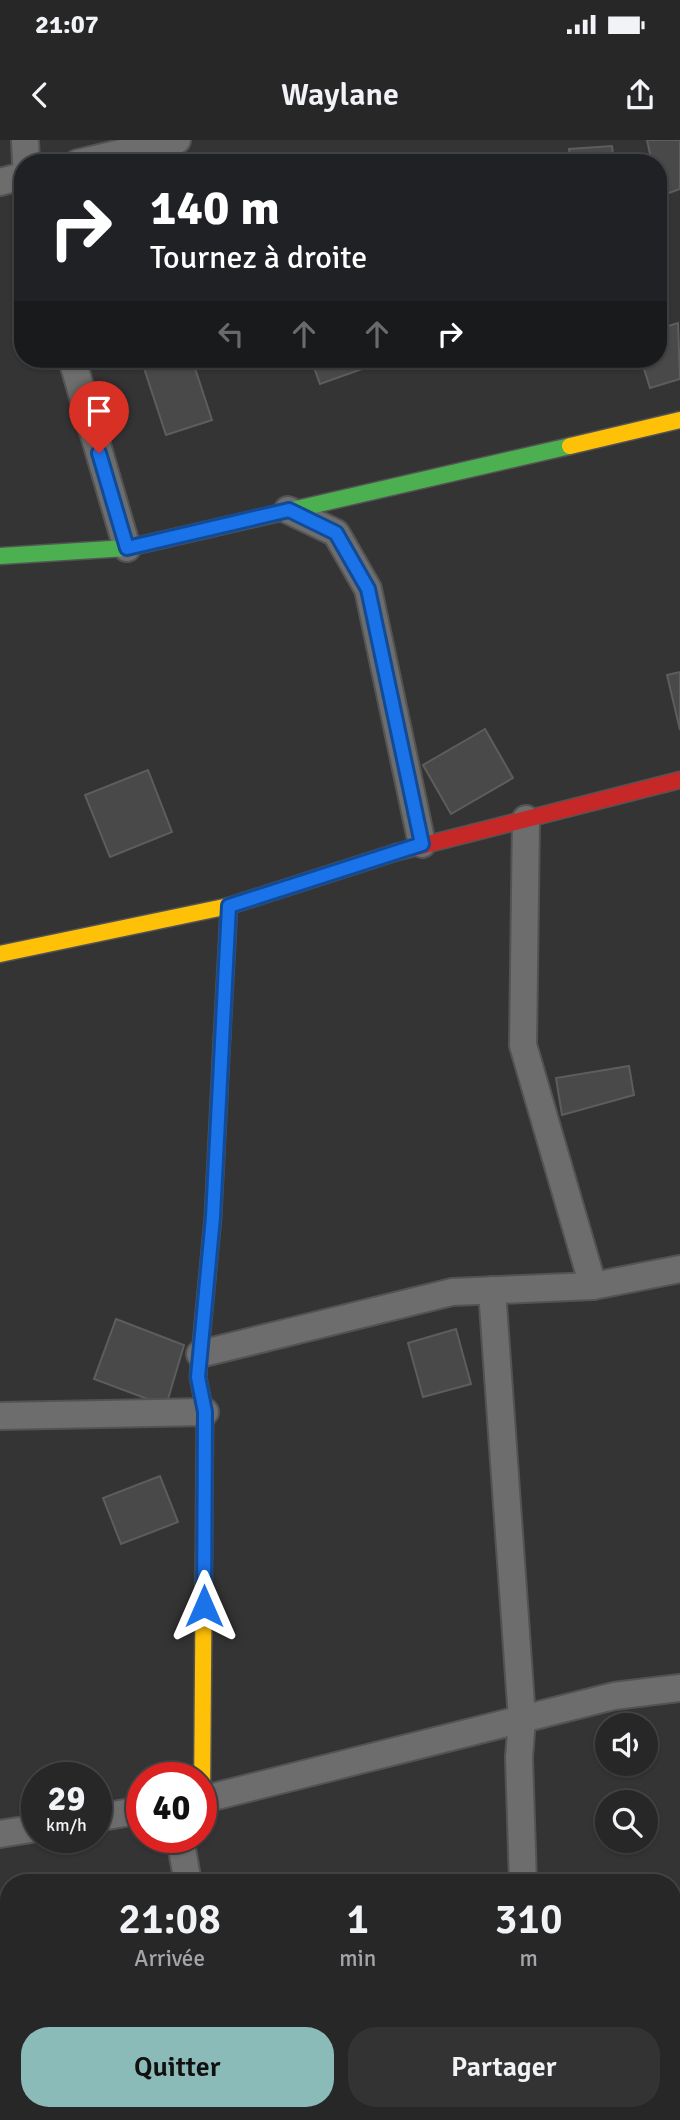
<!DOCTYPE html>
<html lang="fr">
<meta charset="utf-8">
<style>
body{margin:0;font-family:Signika,sans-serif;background:#333334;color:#f1f3f6;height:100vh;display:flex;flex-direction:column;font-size:26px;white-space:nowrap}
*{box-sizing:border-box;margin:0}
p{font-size:23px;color:#a4a5a8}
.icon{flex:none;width:38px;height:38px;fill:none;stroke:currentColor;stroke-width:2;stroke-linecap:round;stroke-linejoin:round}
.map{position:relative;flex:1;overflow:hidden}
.panel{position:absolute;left:0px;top:1734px;width:681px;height:247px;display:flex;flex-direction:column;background:#272728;border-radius:28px 28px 0 0;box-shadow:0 2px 5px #0004,0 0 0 2px #434445}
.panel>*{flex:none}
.top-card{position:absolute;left:14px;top:14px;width:653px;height:214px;border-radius:28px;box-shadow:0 2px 5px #0004,0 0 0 2px #434445;background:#202124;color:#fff;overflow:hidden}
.buttons{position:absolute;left:595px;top:1573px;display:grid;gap:14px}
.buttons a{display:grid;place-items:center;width:63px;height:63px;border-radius:50%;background:#272728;box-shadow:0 2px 5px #0004,0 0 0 2px #434445;font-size:35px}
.speed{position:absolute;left:21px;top:1622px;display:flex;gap:14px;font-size:35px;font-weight:700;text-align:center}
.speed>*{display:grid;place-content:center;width:91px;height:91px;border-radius:50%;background:#272728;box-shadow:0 2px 5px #0004,0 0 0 2px #434445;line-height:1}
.speed small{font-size:18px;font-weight:400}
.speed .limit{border:10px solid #d22;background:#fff;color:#111}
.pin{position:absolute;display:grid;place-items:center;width:60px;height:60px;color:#fff;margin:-72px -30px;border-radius:50% 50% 50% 0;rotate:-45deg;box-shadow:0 0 7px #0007}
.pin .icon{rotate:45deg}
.me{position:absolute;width:77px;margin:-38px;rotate:0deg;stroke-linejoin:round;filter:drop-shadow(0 0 5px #0008)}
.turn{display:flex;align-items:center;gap:24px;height:147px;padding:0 21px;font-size:32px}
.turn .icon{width:91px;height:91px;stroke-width:2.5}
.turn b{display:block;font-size:49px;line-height:60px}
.lanes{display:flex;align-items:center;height:66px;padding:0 21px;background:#0003;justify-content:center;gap:35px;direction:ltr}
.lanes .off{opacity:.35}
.eta{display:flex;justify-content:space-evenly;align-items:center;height:119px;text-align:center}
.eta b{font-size:42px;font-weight:600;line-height:49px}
.action{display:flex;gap:14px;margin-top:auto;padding:14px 21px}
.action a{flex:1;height:80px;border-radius:28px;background:#8bbbb9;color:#111;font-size:28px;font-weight:600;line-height:80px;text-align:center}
.action a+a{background:#333334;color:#f1f3f6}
.status{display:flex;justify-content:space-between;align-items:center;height:49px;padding:0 35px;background:#272728;direction:ltr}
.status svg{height:19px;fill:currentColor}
header{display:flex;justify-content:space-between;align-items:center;height:91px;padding:0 21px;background:#272728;font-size:32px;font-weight:600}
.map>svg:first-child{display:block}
</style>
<div class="status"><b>21:07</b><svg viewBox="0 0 49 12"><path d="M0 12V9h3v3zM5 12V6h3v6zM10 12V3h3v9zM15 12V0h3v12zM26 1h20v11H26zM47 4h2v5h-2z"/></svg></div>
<header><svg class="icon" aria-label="back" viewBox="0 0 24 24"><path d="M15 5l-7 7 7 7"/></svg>Waylane<svg class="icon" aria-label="share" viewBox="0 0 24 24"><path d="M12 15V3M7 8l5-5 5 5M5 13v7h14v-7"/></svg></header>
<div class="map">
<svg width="680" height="1980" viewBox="0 0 680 1980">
<rect width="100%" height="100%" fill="#343435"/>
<g fill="#49494a" stroke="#5d5d5e" stroke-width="2">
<polygon points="647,0 680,0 680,49 658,57 658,23 652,23"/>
<polygon points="612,6 614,23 571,23 569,9"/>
<polygon points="678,183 680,239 650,248 641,219 658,219 658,189"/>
<polygon points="141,219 192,219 212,280 166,295"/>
<polygon points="311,219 390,219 320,244"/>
<polygon points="680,532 680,590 667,535"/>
<polygon points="485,589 513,638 451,674 423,625"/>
<polygon points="148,630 172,692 110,717 85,655"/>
<polygon points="629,926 634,955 562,975 556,938"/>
<polygon points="116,1179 184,1205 166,1266 94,1239"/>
<polygon points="456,1189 471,1244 423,1257 408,1203"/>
<polygon points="160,1336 178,1382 121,1404 103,1358"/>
</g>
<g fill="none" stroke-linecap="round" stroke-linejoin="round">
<g stroke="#535354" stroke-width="30">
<g id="street">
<polyline points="25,0 26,23"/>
<polyline points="78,23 177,0"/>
<polyline points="0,42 23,36"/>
<polyline points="72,219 127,408"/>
<polyline points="288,370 336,393 368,449 422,704"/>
<polyline points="526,679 523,905 593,1146"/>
<polyline points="492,1150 522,1579 519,1617 523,1743"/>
<polyline points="200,1214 452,1152 593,1146 680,1129"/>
<polyline points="0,1276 205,1272"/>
<polyline points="201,1660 614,1556 680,1548"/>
<polyline points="96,1678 142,1670"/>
<polyline points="0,1694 37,1688"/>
<polyline points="180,1698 188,1743"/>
<polyline points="228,1972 229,1980"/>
<polyline points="554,1972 555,1980"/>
</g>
</g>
<g stroke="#535354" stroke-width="19">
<g id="fast">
<polyline points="0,416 127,408 570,306"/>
<polyline points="199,1225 213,1077 222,898"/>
</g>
</g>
<g stroke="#535354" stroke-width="19">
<g id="slow">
<polyline points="570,306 680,280"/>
<polyline points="0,814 229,766 397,712"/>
<polyline points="222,898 229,766"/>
<polyline points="199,1225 198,1237 205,1272 202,1660"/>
</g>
</g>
<g stroke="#535354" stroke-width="19">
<polyline id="jam" points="397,712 680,640"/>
</g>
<use href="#street" stroke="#6d6d6e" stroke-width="26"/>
<use href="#fast" stroke="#4caf50" stroke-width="16"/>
<use href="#slow" stroke="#ffc107" stroke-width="16"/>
<use href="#jam" stroke="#c62828" stroke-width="16"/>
</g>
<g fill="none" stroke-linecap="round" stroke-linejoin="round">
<g stroke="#114b97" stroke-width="18">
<polyline id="route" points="99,313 127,408 289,370 336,393 368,449 422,704 229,766 213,1077 198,1237 205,1272 204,1466"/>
</g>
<use href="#route" stroke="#1a73e8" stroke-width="12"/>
</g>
</svg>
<div class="buttons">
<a><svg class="icon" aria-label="sound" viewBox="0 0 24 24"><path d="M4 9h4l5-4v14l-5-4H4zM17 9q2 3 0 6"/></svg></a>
<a><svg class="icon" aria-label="search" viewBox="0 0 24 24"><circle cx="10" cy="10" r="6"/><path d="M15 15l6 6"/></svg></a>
</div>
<div class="speed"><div>29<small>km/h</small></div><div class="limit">40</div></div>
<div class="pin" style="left:99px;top:313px;background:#d93025"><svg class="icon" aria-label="arrive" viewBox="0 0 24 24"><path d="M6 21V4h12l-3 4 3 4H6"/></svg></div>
<svg class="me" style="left:204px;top:1466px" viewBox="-20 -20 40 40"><path d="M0-17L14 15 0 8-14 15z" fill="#1a73e8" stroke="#fff" stroke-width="4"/></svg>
<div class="top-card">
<div class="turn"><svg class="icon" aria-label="right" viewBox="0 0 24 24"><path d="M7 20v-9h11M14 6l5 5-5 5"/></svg><div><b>140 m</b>Tournez à droite</div></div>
<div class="lanes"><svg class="icon off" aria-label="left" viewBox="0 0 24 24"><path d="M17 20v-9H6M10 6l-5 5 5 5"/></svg><svg class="icon off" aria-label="ahead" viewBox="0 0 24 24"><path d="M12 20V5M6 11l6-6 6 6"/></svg><svg class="icon off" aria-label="ahead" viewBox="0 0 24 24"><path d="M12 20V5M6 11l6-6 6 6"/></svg><svg class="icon" aria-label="right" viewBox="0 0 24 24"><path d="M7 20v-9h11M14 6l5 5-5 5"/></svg></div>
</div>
<section class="panel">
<div class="eta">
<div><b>21:08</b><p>Arrivée</p></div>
<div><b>1</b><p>min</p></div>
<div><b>310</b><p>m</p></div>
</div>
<div class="action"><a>Quitter</a><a>Partager</a></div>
</section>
</div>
